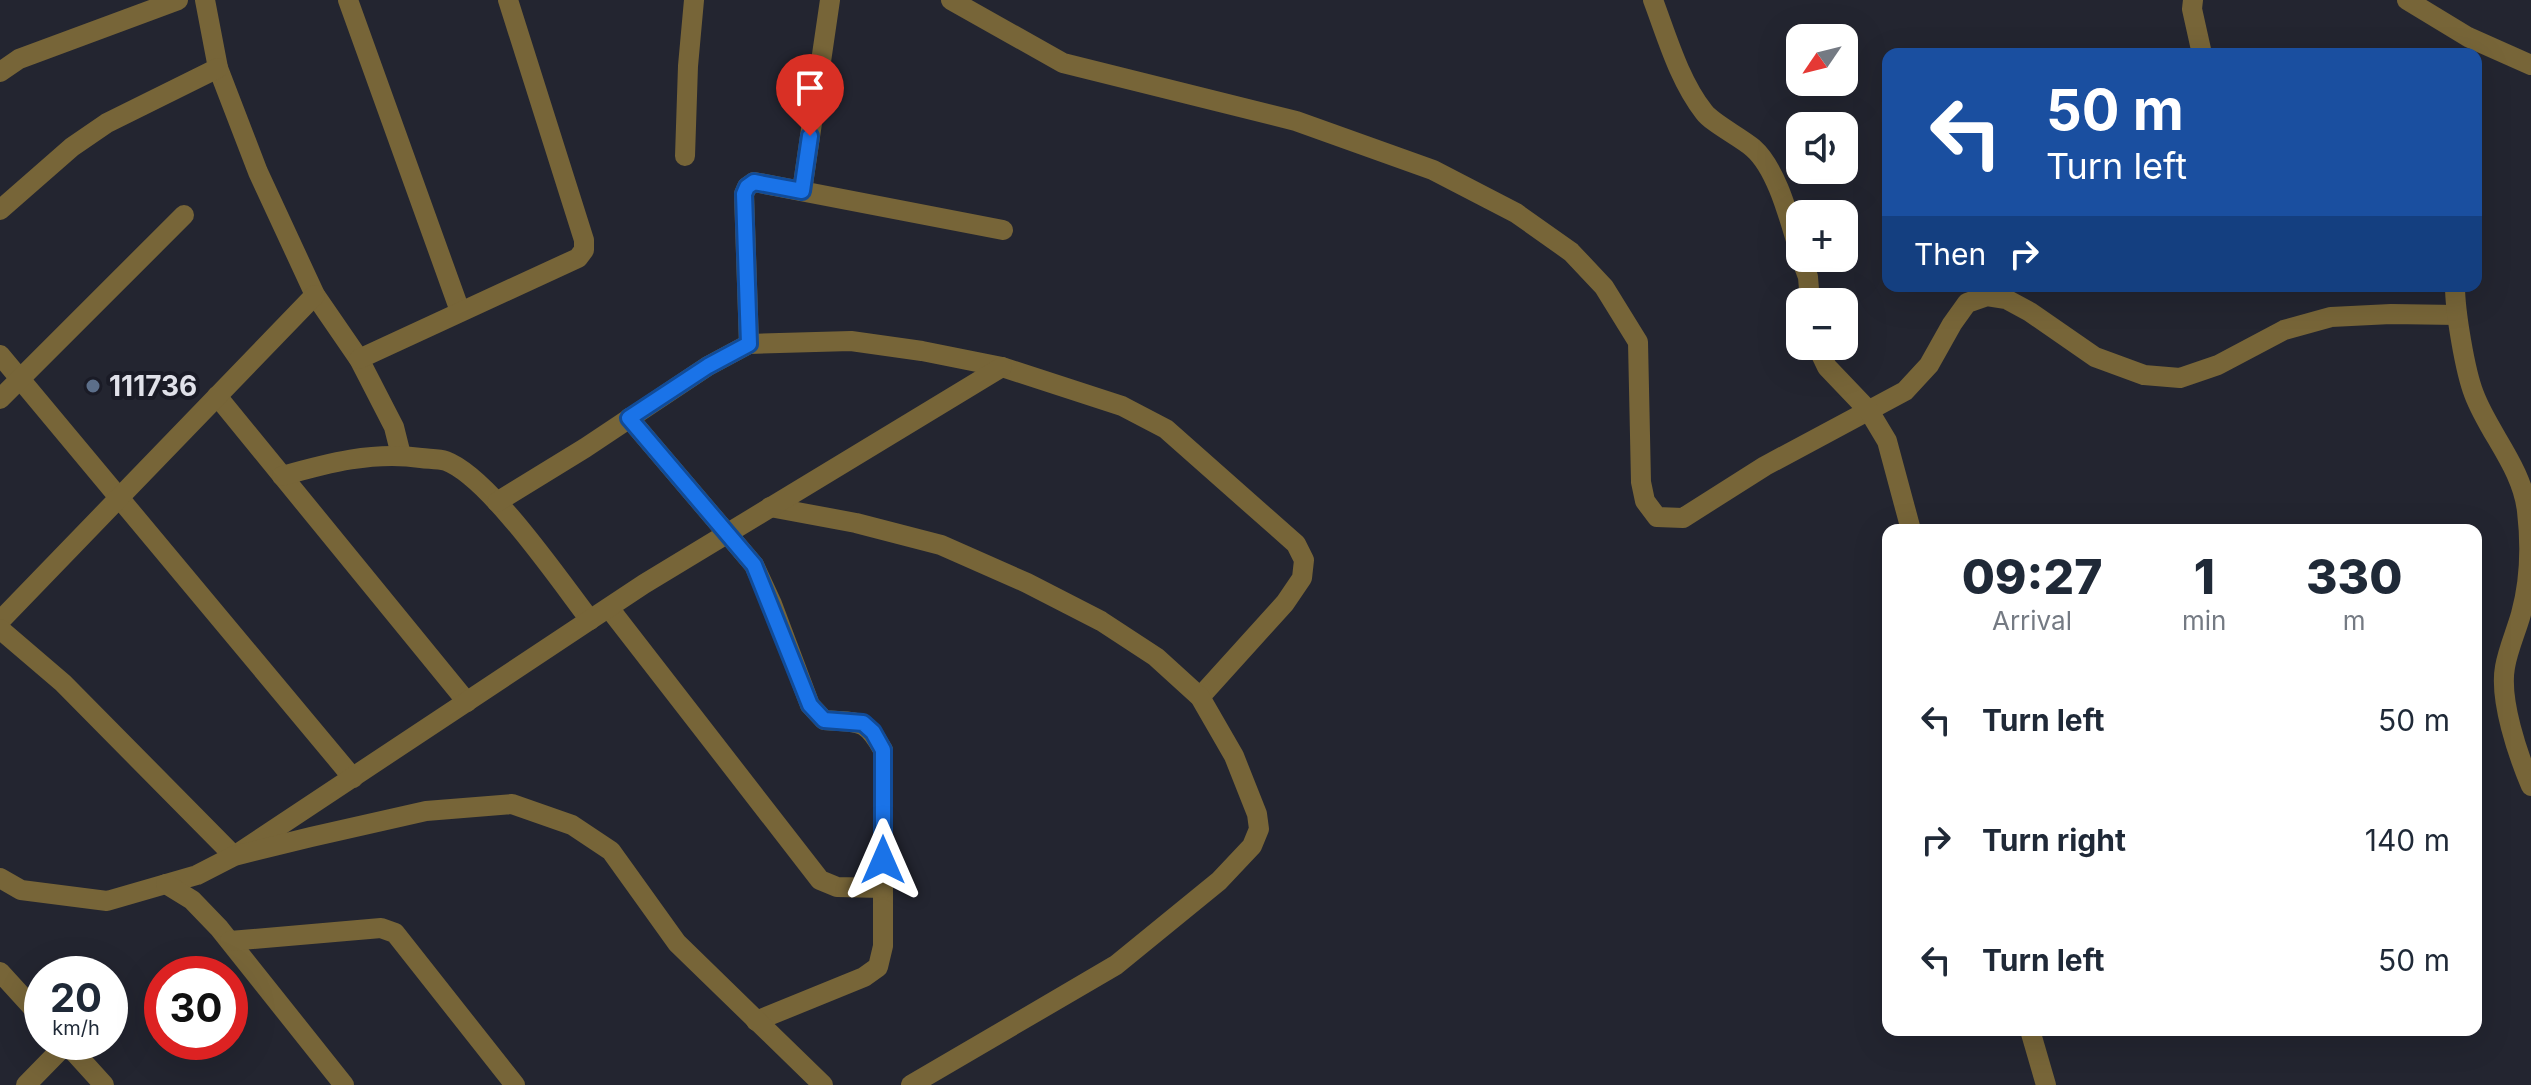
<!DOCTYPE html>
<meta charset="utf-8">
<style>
body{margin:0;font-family:Inter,sans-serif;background:#f6f6f7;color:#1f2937;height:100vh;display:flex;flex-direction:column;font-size:30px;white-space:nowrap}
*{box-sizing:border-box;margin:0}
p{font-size:26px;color:#747a83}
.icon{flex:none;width:44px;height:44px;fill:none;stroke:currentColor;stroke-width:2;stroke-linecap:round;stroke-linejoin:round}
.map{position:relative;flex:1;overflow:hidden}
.side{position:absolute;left:1882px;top:524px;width:600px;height:512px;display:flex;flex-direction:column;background:#fff;border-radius:16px;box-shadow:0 8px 32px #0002}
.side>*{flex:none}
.guide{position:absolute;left:1882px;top:48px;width:600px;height:244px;border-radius:16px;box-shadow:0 8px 32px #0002;background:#1a4fa0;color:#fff;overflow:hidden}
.needle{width:52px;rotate:235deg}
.tools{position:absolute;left:1786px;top:24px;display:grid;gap:16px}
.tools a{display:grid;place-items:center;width:72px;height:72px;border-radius:16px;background:#fff;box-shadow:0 8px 32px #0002;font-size:40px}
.speed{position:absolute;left:24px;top:956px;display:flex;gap:16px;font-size:40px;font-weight:700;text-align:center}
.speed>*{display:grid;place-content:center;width:104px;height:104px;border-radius:50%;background:#fff;box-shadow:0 8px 32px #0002;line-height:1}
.speed small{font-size:20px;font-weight:400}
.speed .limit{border:12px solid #d22;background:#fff;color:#111}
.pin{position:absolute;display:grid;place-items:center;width:68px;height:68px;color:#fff;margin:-82px -34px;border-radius:50% 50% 50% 0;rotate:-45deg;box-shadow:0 0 8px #0007}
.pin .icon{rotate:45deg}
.me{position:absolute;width:88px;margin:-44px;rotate:0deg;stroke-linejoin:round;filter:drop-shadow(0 0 6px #0008)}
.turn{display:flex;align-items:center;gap:28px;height:168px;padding:0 32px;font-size:36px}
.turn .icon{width:104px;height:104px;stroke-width:2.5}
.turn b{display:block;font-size:56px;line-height:68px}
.then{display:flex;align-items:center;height:76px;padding:0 32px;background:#0003;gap:16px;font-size:30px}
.eta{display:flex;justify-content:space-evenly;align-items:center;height:136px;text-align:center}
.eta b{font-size:48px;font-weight:800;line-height:56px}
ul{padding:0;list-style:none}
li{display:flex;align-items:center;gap:24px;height:120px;padding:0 32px}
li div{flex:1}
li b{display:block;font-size:30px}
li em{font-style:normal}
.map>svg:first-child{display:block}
</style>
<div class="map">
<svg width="2531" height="1085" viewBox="0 0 2531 1085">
<rect width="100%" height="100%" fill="#232530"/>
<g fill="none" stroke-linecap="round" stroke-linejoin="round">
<g stroke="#776538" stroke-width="20">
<polyline points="205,0 218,68 258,172 315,295 359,359 394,427 401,455"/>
<polyline points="348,0 460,311"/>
<polyline points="951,0 1063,63 1296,121 1433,170 1516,213 1571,252 1604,287 1638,342 1641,482 1645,501 1657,517 1683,518 1765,466 1905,391 1929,365 1952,324 1967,303 1987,296 2006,299 2030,312 2095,357 2144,375 2180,378 2218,365 2284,330 2331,317 2391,314 2457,315"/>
<path d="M 1653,0 C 1667,37 1679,80 1704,112 C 1712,123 1740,137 1753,148 C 1778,170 1790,222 1800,254"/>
<polyline points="2193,0 2192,9 2202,54"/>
<polyline points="2407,0 2468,37 2531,65"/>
<polyline points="0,72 19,59 178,0"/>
<polyline points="685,156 688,66 694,0"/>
<polyline points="802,191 830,0"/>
<polyline points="0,210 72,147 107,123 218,68"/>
<polyline points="1801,258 1808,277 1810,302"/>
<path d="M 2455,286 C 2455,311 2465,371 2474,394 C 2489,434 2522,467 2527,511 C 2531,545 2530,581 2521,614 C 2516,632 2508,649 2505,667 C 2499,700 2518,755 2531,786"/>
<polyline points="749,344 744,194 747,187 754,182 1003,230"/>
<polyline points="1817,346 1827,367 1869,411 1887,441 1911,530"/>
<polyline points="0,355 353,778"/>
<polyline points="359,359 578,258 584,250 584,240 508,0"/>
<polyline points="217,396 467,702"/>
<polyline points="0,399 184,215"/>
<path d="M 629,418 L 754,565 L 772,604 L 810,705 L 824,720 C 858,723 865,717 883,750 L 883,946 L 878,967 L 864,977 L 756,1021"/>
<path d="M 282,476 C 328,463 373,451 421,458 C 429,459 439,459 446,461 C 489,477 560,581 590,620"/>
<polyline points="497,502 585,448 708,366 749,344 851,341 922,351 1002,367 1122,406 1166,429 1296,544 1304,560 1302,578 1285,603 1200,697"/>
<polyline points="770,507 856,523 941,545 1027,583 1101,621 1156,657 1200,697 1234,756 1257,814 1259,829 1252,846 1219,881 1116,965 911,1085"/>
<polyline points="609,608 820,880 837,887 883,888"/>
<polyline points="0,621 315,295"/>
<polyline points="0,629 63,683 234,856 644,584 1002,367"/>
<polyline points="0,878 21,890 107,901 197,875 234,856 311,837 426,811 512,804 572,825 611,851 677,943 823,1085"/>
<polyline points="166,884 192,900 219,928 344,1085"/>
<polyline points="230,941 381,928 395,933 515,1085"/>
<polyline points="0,972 42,1018"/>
<polyline points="2030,1030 2046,1085"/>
<polyline points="65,1042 104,1085"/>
<polyline points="26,1085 66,1044"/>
</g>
</g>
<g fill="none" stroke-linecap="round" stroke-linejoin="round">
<g stroke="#114b97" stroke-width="20">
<polyline id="route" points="810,136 802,191 754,182 747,187 744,194 749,344 708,366 629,418 754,565 810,705 824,720 863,723 873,732 883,750 883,860"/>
</g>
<use href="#route" stroke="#1a73e8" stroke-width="14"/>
</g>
<circle fill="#5c6f8a" stroke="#1a1b26" stroke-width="3" cx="93" cy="386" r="8"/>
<g text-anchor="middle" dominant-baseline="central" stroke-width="8" stroke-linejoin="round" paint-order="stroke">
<g font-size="28" font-weight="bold" fill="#e0e1e9" stroke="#1a1b26" text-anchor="start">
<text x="109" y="386">111736</text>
</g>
</g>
</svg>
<div class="tools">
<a><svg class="needle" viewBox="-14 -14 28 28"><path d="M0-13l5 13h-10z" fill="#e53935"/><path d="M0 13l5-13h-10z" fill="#747a83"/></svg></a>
<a><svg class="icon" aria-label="sound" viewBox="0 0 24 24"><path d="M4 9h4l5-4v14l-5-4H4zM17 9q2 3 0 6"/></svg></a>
<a>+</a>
<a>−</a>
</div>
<div class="speed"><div>20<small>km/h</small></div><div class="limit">30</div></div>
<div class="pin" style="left:810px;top:136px;background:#d93025"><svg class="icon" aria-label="arrive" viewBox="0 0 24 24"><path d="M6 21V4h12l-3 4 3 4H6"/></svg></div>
<svg class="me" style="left:883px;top:860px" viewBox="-20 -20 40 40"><path d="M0-17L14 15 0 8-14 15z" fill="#1a73e8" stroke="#fff" stroke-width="4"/></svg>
<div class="guide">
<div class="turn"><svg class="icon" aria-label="left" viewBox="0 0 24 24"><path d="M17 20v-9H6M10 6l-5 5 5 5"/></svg><div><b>50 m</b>Turn left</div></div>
<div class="then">Then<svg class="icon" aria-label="right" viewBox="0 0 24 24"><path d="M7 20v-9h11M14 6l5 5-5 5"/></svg></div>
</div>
<section class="side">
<div class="eta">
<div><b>09:27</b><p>Arrival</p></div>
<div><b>1</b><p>min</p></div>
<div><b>330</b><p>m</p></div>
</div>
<ul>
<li><svg class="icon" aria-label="left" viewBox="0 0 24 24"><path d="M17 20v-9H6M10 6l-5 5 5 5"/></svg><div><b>Turn left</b></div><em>50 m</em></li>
<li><svg class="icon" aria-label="right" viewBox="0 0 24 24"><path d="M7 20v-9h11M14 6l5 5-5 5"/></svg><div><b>Turn right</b></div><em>140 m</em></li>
<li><svg class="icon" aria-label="left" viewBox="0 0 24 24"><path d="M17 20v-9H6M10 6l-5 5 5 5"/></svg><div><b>Turn left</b></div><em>50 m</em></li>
</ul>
</section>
</div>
